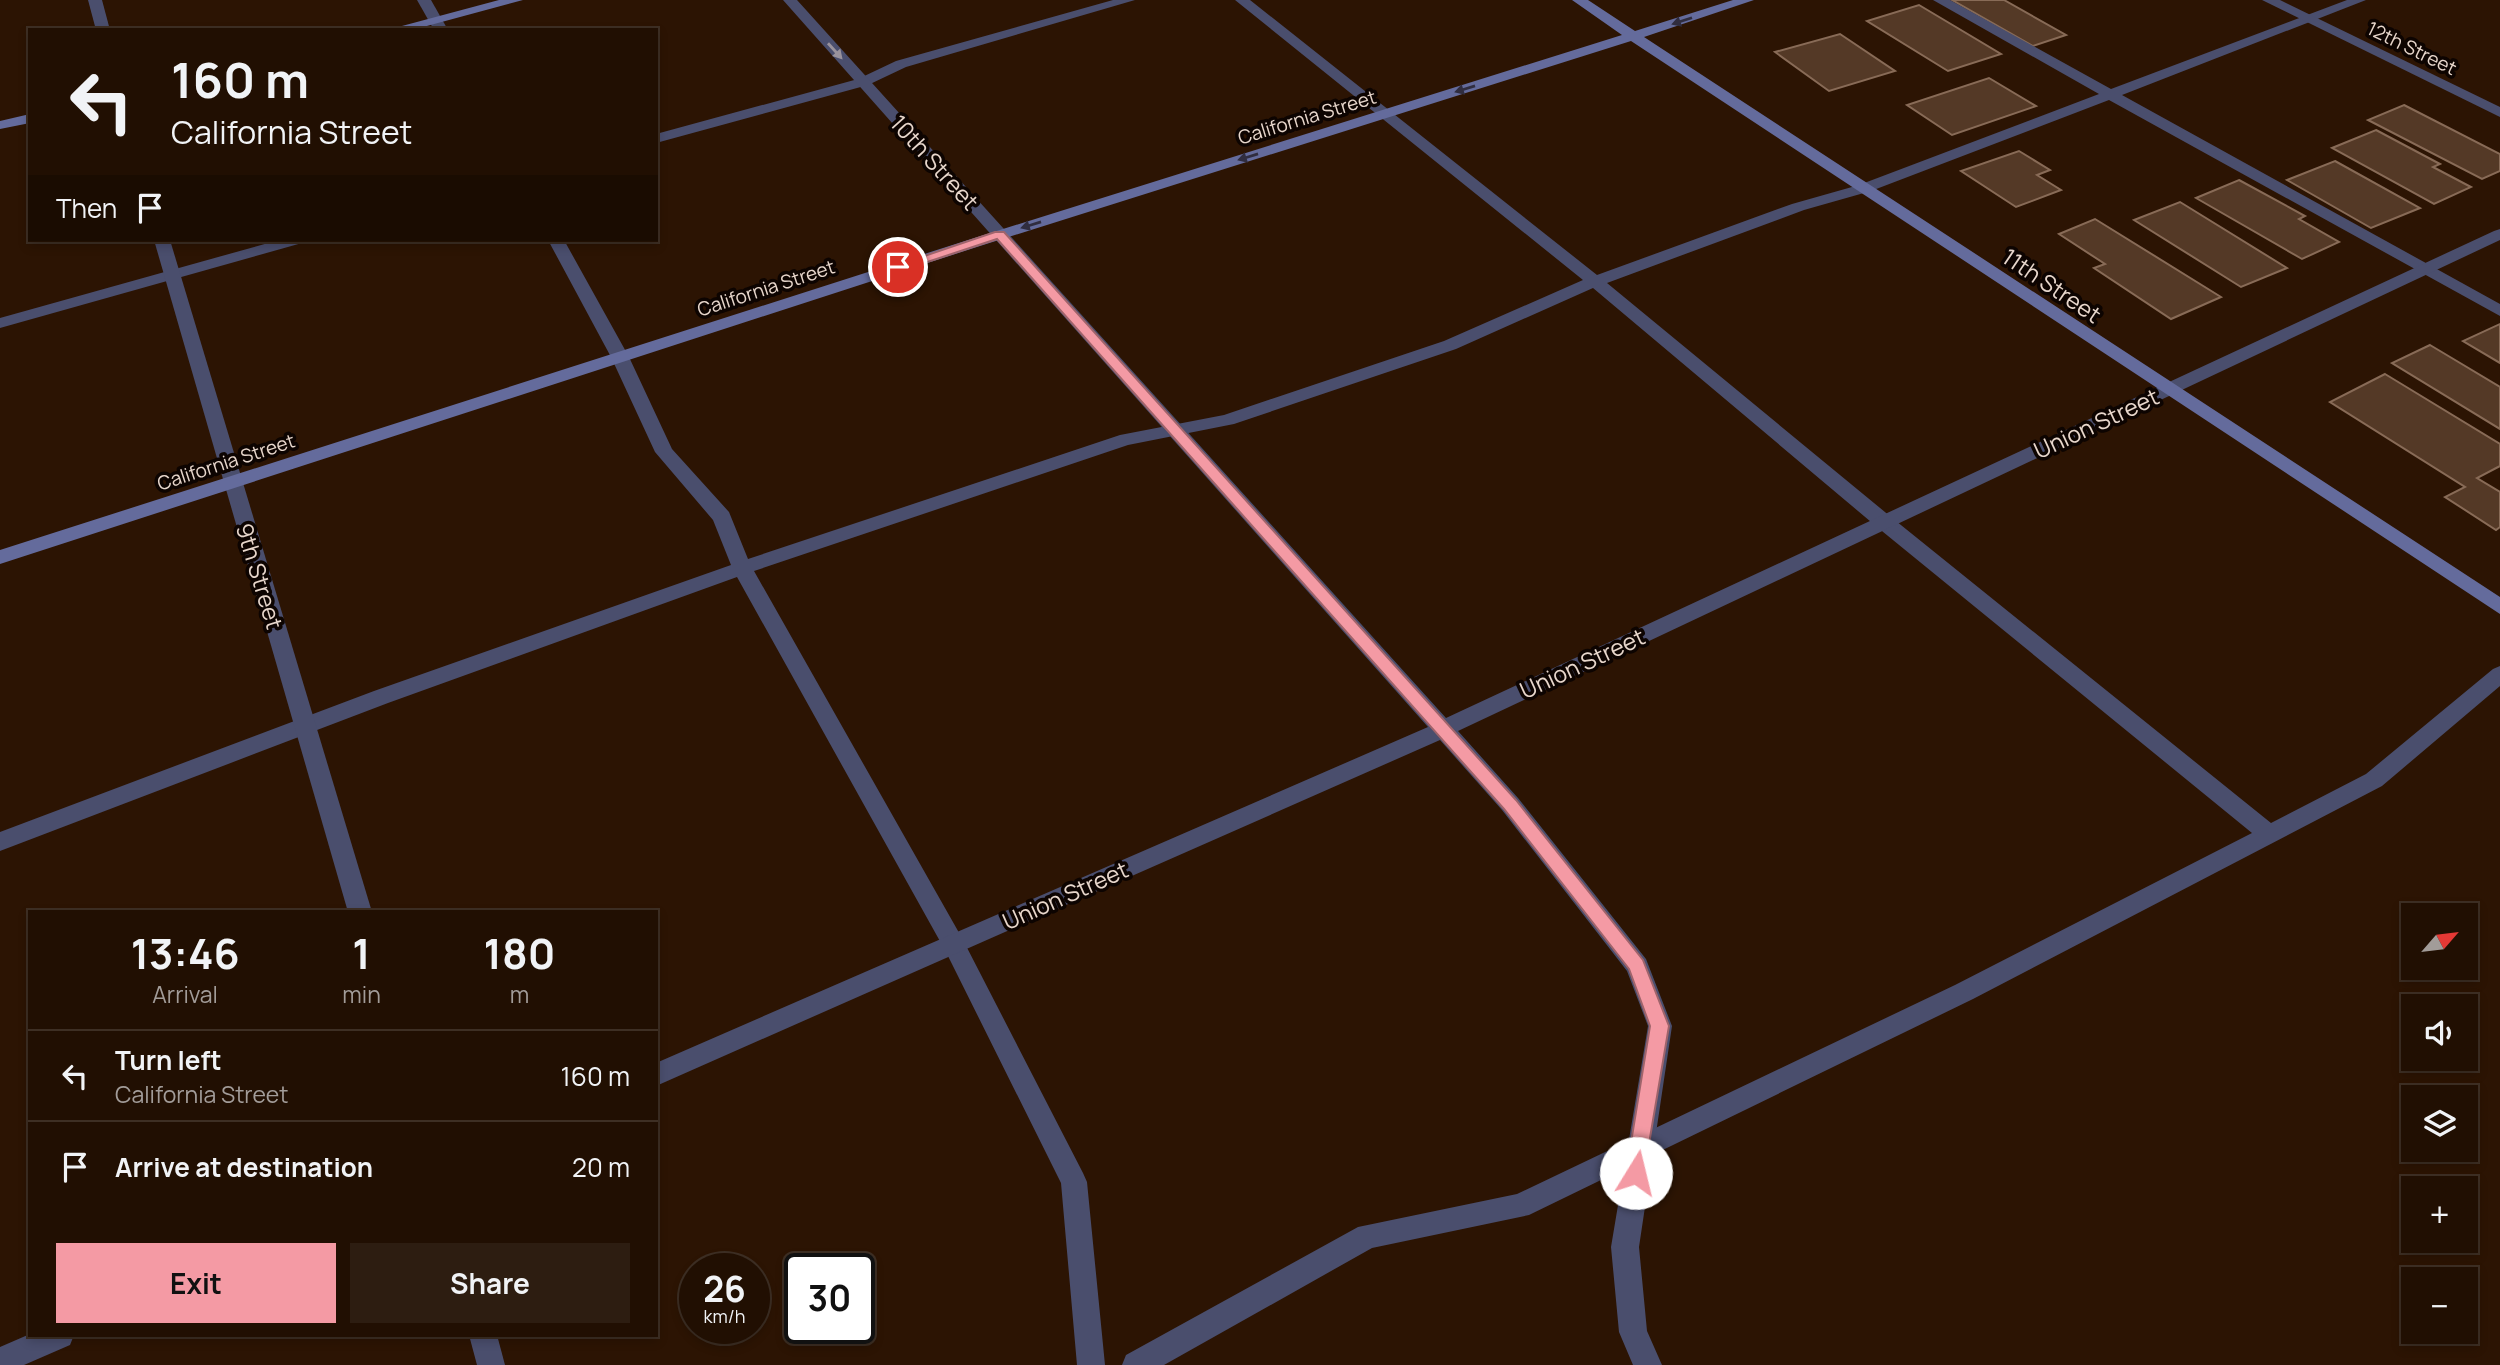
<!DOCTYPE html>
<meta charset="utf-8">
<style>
body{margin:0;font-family:Manrope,sans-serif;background:#2d1d11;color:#f1f3f6;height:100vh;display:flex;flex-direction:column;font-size:26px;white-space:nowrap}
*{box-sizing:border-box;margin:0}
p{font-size:23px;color:#a29c99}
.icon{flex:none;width:38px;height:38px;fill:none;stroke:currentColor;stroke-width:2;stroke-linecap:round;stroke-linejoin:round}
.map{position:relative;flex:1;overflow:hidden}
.details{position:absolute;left:28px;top:910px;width:630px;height:427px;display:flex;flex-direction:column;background:#210f02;border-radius:0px;box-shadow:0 4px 10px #0003,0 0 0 2px #3e2f24}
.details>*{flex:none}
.banner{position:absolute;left:28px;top:28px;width:630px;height:214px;border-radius:0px;box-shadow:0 4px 10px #0003,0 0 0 2px #3e2f24;background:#210f02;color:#f1f3f6;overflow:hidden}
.needle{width:46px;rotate:62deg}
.fabs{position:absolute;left:2401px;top:903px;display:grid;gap:14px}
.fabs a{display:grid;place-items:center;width:77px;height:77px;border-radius:0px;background:#210f02;box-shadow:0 4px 10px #0003,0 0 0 2px #3e2f24;font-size:35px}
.speed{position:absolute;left:679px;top:1253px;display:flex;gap:14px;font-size:35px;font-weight:700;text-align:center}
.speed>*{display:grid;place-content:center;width:91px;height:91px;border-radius:50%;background:#210f02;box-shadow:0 4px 10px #0003,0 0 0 2px #3e2f24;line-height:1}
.speed small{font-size:18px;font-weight:400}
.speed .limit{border:4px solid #111;border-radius:10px;background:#fff;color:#111}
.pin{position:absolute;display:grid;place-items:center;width:60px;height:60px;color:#fff;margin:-30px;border:4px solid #fff;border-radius:50%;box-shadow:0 2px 7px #0007}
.me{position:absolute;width:77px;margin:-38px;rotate:9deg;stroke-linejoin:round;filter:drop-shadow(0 0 5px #0008)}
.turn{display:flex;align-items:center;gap:24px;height:147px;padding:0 28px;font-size:32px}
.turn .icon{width:91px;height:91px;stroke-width:2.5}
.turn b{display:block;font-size:49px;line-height:60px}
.then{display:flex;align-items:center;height:66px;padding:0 28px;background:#0003;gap:14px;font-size:26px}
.eta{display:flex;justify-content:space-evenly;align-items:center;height:119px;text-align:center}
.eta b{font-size:42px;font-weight:700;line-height:49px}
.action{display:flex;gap:14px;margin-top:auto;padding:14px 28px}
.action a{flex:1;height:80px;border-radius:0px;background:#f49aa4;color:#111;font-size:28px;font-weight:700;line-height:80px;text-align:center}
.action a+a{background:#2d1d11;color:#f1f3f6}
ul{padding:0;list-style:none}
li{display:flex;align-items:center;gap:21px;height:91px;padding:0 28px;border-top:2px solid #3e2f24}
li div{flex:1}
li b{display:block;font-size:26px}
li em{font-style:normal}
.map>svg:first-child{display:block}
</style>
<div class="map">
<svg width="2500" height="1365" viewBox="0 0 2500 1365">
<rect width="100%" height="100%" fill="#2c1403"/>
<g fill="#543926" stroke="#886b57" stroke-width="2">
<polygon points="1952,0 2004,0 2066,35 2033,46"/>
<polygon points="1919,5 2001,54 1948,71 1867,21"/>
<polygon points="1840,34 1895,71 1829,91 1775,52"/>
<polygon points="1989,78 2036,106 1952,135 1907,105"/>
<polygon points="2404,105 2500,154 2500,171 2482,179 2368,120"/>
<polygon points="2376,130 2440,164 2433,167 2471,187 2434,204 2332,148"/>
<polygon points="2019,151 2050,170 2037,175 2061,190 2016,207 1961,171"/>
<polygon points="2335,161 2420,208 2371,228 2287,180"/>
<polygon points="2239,180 2305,216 2299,219 2339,242 2302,259 2196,198"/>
<polygon points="2180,202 2287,268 2241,287 2134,220"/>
<polygon points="2095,219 2221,297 2171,319 2094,268 2105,264 2059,234"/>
<polygon points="2500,324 2500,363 2463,341"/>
<polygon points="2430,345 2500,387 2500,429 2392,363"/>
<polygon points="2385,374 2500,444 2500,466 2477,478 2500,492 2500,527 2496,530 2445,497 2465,487 2330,402"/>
</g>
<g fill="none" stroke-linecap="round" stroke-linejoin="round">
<g fill="#4a4e6d" fill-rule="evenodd">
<polygon points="417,0 431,0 448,30 434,30"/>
<polygon points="1113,0 1135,0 906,67 868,85 656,143 656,134 858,79 896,61"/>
<polygon points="1235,0 1250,0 1597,275 1792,204 1859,185 2099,94 1933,0 1950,0 2111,89 2347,0 2366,0 2122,95 2500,304 2500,316 2109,100 1871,191 1804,210 1607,283 1891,517 2271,823 2366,774 2493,669 2500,666 2500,686 2382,786 1973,999 1529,1215 1372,1248 1164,1365 1122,1365 1126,1355 1358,1227 1517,1194 1955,985 2252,833 1877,527 1593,288 1456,349 1234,424 1128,445 754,571 962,938 1083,1173 1087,1182 1105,1365 1077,1365 1061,1183 946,952 737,577 388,703 0,851 0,832 374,691 731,565 713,520 655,452 611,357 548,240 564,240 629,357 672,449 729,512 748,559 1120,435 1224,415 1444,341 1583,280"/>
<polygon points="279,240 304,240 302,243 0,328 0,318"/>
</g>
<g fill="#4a4e6d" fill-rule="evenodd">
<polygon points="88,0 102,0 110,30 96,30"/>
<polygon points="783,0 797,0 1446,718 2494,231 2500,229 2500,240 1458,731 1518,798 1646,959 1672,1026 1639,1247 1647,1331 1662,1365 1633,1365 1619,1332 1611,1247 1648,1026 1627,971 1502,810 1440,740 656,1086 656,1063 1428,727"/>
<polygon points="2262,0 2280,0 2500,107 2500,117"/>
<polygon points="154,240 170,240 372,912 348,912"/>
<polygon points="30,1334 30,1335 74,1335 70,1345 24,1365 0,1365 0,1347"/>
<polygon points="469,1335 497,1335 505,1365 477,1365"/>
</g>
<g fill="#646b9c" fill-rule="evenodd">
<polygon points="499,0 523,0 412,30 387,30"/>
<polygon points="1572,0 1588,0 1635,31 1733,0 1754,0 1644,37 2500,597 2500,614 1631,41 980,246 0,564 0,550 968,240 1622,35"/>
<polygon points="30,114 30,123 0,129 0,121"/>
</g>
</g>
<defs><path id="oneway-solid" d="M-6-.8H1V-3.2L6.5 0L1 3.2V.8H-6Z" transform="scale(1.75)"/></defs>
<g fill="#302d3f">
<use href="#oneway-solid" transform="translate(1682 21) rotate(162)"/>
<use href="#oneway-solid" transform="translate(1465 89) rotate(163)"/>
<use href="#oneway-solid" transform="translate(1248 157) rotate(163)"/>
<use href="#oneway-solid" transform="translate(1031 225) rotate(163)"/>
</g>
<use fill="#99929c" href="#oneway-solid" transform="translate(835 51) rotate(48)"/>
<polygon fill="#f49aa4" stroke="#9f646b" stroke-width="2" points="995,232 1004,232 1516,800 1643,960 1669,1026 1643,1179 1636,1182 1629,1179 1626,1173 1650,1026 1629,969 1504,809 997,239 903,270 892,267"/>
<g text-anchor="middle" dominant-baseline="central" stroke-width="7" stroke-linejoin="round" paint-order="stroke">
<g font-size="19" fill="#e8d7cc" stroke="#0d0401">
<text transform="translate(2412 48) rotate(26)">12th Street</text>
<text transform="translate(1307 117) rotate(-17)">California Street</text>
<text transform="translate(766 288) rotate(-18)">California Street</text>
<text transform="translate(226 462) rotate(-18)">California Street</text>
</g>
<g font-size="23" fill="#e8d7cc" stroke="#0d0401">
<text transform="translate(935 162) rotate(48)">10th Street</text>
<text transform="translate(2052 285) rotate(34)">11th Street</text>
<text transform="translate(2096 423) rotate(-25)">Union Street</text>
<text transform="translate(260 576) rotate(73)">9th Street</text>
<text transform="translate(1582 663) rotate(-25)">Union Street</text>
<text transform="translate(1065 895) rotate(-24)">Union Street</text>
</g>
</g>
</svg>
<div class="fabs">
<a><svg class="needle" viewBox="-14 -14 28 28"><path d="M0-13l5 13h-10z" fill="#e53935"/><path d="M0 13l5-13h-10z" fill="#a29c99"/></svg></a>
<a><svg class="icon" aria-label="sound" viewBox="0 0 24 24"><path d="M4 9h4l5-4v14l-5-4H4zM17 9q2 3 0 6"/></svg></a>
<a><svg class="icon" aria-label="layers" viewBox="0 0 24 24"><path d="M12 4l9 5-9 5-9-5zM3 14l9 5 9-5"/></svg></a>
<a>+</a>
<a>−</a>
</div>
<div class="speed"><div>26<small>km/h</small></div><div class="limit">30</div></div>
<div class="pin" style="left:898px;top:267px;background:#d93025"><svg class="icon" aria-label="arrive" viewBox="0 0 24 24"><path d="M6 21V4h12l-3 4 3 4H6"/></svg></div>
<svg class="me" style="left:1636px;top:1173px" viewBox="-20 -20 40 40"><circle r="19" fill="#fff"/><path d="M0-13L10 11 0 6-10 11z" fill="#f49aa4"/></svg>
<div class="banner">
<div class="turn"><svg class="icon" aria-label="left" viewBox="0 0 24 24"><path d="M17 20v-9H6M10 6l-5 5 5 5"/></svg><div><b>160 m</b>California Street</div></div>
<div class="then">Then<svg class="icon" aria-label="arrive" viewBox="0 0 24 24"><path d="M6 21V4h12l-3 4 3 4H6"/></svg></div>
</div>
<section class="details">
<div class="eta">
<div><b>13:46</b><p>Arrival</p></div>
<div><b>1</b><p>min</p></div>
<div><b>180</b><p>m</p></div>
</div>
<ul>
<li><svg class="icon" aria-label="left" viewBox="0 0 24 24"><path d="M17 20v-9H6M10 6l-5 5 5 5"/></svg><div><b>Turn left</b><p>California Street</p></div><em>160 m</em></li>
<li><svg class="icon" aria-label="arrive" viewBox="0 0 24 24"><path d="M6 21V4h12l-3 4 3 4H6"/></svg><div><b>Arrive at destination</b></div><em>20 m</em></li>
</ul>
<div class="action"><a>Exit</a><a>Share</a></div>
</section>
</div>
